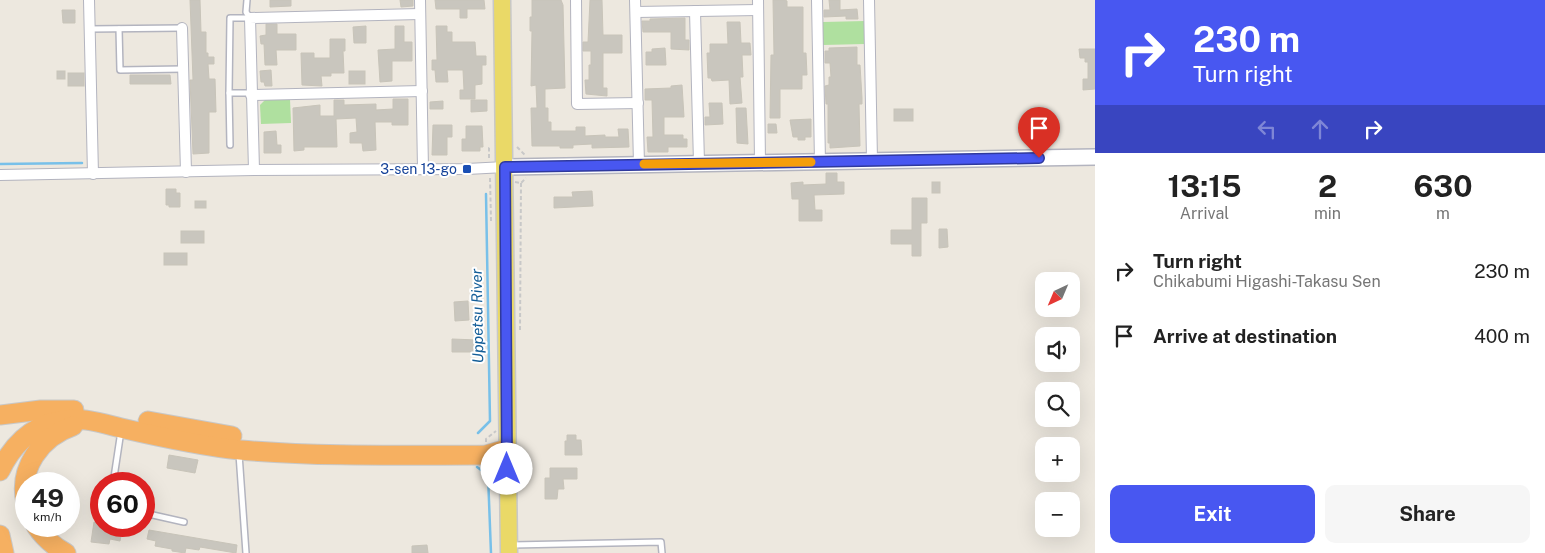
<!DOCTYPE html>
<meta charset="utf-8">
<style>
body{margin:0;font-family:"Public Sans",sans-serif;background:#f6f6f6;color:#222;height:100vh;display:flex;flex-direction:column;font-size:19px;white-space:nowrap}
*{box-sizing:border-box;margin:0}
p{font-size:16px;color:#767676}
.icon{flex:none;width:28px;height:28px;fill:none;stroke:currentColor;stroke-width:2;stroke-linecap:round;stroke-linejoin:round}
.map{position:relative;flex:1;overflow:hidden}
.side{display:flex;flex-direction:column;background:#fff;width:450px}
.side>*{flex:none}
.banner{background:#4857f1;color:#fff;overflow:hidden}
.needle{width:32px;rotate:224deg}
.tools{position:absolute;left:1035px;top:272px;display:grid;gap:10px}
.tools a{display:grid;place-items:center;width:45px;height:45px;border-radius:10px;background:#fff;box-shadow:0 5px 20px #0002;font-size:25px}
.speed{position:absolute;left:15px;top:472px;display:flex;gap:10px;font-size:25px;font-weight:700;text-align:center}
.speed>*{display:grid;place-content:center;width:65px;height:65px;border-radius:50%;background:#fff;box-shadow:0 5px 20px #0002;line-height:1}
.speed small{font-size:12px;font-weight:400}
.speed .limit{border:8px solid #d22;background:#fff;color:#111}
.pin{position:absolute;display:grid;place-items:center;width:42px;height:42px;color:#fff;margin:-51px -21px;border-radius:50% 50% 50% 0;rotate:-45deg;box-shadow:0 0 5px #0007}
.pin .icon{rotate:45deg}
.me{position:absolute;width:55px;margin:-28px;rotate:0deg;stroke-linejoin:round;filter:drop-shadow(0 0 4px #0008)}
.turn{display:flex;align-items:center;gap:18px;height:105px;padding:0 15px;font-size:22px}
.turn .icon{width:65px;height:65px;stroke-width:2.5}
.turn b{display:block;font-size:35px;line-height:42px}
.lanes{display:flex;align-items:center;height:48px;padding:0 15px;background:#0003;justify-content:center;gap:25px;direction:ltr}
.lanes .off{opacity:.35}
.eta{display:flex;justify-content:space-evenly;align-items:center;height:85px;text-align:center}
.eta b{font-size:30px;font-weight:700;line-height:35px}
.primary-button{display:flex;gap:10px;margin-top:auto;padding:10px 15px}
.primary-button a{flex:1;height:58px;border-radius:10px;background:#4857f1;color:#fff;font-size:20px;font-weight:700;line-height:58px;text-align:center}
.primary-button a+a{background:#f6f6f6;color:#222}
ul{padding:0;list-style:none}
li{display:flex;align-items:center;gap:15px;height:65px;padding:0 15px}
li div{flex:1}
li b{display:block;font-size:19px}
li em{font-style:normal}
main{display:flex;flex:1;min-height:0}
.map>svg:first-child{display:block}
</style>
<main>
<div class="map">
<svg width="1095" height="553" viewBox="0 0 1095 553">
<rect width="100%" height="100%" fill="#ede8df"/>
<g fill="#afe09f">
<polygon points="865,21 865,44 823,45 823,22"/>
<polygon points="290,99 291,123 261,124 260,105 265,100"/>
</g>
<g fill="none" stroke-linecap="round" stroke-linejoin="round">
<g stroke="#78c0e9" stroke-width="2.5">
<polyline points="0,164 82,163"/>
<polyline points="478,433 490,421 486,194"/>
<polyline points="477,467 488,475 491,553"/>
</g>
</g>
<g fill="#c9c6be" stroke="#c8c4b9">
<polygon points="190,0 200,0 201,32 206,32 206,53 208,53 208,57 214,57 214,64 208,64 209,79 215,79 216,112 209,112 209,153 193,154 190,80 193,80"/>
<polygon points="270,0 291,0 291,6 270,7"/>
<polygon points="400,0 413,0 413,6 401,7"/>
<polygon points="435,0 484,0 485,9 467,9 467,18 460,18 460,9 436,9"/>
<polygon points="532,0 561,0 563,5 565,88 545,89 545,108 548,108 548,122 551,122 551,131 576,131 576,127 585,127 585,136 605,135 605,137 619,137 618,129 628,129 629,147 592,148 592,144 573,145 573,148 560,148 560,146 532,146 531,108 537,108 536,85 531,86 532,31 530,31 530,17 532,17"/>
<polygon points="590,0 602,0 603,35 622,35 622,53 603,53 603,88 607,88 607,96 586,94 585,80 589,80 589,65 591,65 591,51 583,51 583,42 588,42"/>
<polygon points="773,0 785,0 787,1 787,7 803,7 803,53 806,53 807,75 802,75 802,89 780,89 780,118 770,118 771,55 774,55"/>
<polygon points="829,0 840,0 840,10 857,9 858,19 846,19 846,16 824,17 824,10 830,10"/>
<polygon points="62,10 75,10 75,23 63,23"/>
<polygon points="685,18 685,40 689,40 689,50 671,49 671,32 643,32 642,21 650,21 650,19"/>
<polygon points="727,22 740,22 741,43 750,43 751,55 742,55 743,77 740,77 742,103 730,104 729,80 712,81 711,78 708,78 707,53 710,53 710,44 728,44"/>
<polygon points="266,24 277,24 277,34 296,34 296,50 276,50 277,65 265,65 264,44 261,44 260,36 266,35"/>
<polygon points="366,26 366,43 354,43 353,27"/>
<polygon points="395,26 404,26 404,42 412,42 412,61 392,61 392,81 380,82 378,50 395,49"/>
<polygon points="436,26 447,26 447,32 452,32 452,42 475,42 476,56 486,56 486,65 482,65 482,84 475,85 475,99 460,99 460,90 464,90 463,70 447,70 448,82 436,82 435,70 432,70 432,60 437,60"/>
<polygon points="330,39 345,39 345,51 343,51 344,73 331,73 331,76 321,76 322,86 302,85 301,53 314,53 314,58 330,58"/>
<polygon points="857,47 857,65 860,65 862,98 862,104 859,104 860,146 830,148 830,143 828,143 828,104 826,104 825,86 829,85 829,77 831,77 830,63 825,63 825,51 829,51 829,48"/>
<polygon points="665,48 666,65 646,65 646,52 652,52 652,49"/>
<polygon points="1079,49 1095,49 1095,89 1083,90 1083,79 1088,79 1088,62 1085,62 1085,58 1080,58"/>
<polygon points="271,70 272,86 265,86 264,82 261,82 260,71"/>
<rect x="57" y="71" width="8" height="8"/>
<rect x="349" y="71" width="16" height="13"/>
<rect x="68" y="73" width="16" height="13"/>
<polygon points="130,75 170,75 171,84 130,84"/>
<polygon points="682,85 684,117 664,117 664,135 683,135 683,139 687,139 687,147 668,147 668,152 648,152 647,137 653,137 652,100 645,100 645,89 671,88 671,86"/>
<polygon points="393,99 408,99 408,125 392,125 392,122 375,122 376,150 363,151 362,143 350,143 350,133 357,132 356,118 336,119 337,147 304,147 304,150 294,151 293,108 320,105 320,116 334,116 334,100 344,100 344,105 376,104 376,110 393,109"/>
<polygon points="471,100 487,100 487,111 471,112"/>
<polygon points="443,101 443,109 430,109 430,102"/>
<polygon points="709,103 722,103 723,124 705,125 705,117 710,117"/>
<polygon points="736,108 746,108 748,144 737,143"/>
<rect x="894" y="109" width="19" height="12"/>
<polygon points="811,119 811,137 805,137 805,140 798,140 798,137 793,137 790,120"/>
<polygon points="768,124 776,124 777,133 768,133"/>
<polygon points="433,125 452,125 452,137 447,137 447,155 432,155"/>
<polygon points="466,126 482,126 483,147 480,147 480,151 462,151 462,139 466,139"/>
<polygon points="276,131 277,145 281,145 281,153 264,153 264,132"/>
<polygon points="826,173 837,173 837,182 844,182 844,194 814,195 815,210 822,210 822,221 799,221 799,199 792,199 791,183 803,182 803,185 826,184"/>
<rect x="932" y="182" width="8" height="11"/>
<polygon points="166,189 176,189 176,193 180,193 180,207 169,207 169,205 166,205"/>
<polygon points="592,191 593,206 554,208 554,197 573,197 572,192"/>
<polygon points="912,198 927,198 927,223 921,223 921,256 912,256 912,244 891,244 891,230 912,230"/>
<rect x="195" y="201" width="11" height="7"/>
<polygon points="939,229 947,229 948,247 939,248"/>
<rect x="181" y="231" width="23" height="12"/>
<rect x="164" y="253" width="23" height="12"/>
<polygon points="468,301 469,320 455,321 454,302"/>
<polygon points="452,339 477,340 476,352 452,352"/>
<polygon points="567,435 576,435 576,440 581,440 582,455 565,455 565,441 567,441"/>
<polygon points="169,455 198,460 195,473 167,468"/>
<polygon points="550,468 577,468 577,479 563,479 564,489 558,489 557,499 545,499 545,478 550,478"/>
<polygon points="94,522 101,523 101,526 123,526 120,541 110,539 109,544 91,542"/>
<polygon points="149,530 237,545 236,553 200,547 199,550 186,548 185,553 172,551 172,549 155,546 156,541 147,539"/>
<polygon points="427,545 428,553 412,553 412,546"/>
</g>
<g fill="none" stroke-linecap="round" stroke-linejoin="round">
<g stroke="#b3b4bf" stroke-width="8">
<g id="lane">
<polyline points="247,0 246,12 250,18"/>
<polyline points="90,29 182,28"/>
<polyline points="119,29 120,70 183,69"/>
<polyline points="229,93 230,18 250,18"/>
<polyline points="230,145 229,93 251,93"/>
<polyline points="239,454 246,553"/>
<polyline points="113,484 121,431"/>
<polyline points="144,513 184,522"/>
<polyline points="512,545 661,542 662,553"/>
</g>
</g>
<g stroke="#b3b4bf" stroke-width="12">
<g id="street">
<polyline points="89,0 93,174"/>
<polyline points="420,0 423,169"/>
<polyline points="576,0 577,104 638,103"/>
<polyline points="635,0 639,164"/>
<polyline points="758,0 760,162"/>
<polyline points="817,0 820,162"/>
<polyline points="869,0 872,160"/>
<polyline points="695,11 699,163"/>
<polyline points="636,12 758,10"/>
<polyline points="182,28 186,172"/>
<polyline points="251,95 422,91"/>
<polyline points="254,170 250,18 420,14"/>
<polyline points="0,175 254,170 467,169 505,167"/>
</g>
</g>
<g stroke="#b3b4bf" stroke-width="18">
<polyline id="secondary" points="505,167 1095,157"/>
</g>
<g stroke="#c8c8c8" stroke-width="19">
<polyline id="primary" points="502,0 509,553"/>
</g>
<g stroke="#c8c8c8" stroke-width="21">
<g id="highway">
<polyline points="0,415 41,410 74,410"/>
<polyline points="148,421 232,436"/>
<path d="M 0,471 C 11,447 31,426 58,421 C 79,416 101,423 121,428 C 160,437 200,446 240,450 C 322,457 404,455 486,455 L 507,449"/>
<path d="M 26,503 C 18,468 41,437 73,426"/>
<path d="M 36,526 C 44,538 53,546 66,553"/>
<polyline points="0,535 4,553"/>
</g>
</g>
<g stroke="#c8c8c8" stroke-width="2" stroke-dasharray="4 2.5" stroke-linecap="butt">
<polyline points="517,147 526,156"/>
<polyline points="489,158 489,148 491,146"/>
<polyline points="490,178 491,221"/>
<polyline points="515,182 521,183 526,178"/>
<polyline points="520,330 521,183"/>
<polyline points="486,442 486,439 496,431"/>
</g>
<use href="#lane" stroke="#fff" stroke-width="5"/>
<use href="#street" stroke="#fff" stroke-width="10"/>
<use href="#secondary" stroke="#fff" stroke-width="15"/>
<use href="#primary" stroke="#ead967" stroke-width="16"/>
<use href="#highway" stroke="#f6b061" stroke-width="19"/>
</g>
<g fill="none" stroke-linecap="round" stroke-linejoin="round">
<g stroke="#2f399d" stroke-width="12">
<polyline id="route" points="507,469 505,167 1039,158"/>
</g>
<use href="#route" stroke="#4857f1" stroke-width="9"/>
<polyline stroke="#f59e0b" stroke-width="9" points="644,164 811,162"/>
</g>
<rect fill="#1a4fb4" stroke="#fff" stroke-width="2" x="462" y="164" width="10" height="10" rx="2.5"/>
<g text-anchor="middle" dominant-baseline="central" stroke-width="4" stroke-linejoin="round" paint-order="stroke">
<g font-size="14" fill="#164399" stroke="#fff" text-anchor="end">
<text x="457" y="169">3-sen 13-go</text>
</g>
<g font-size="15" font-style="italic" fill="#145e98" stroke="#fff">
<text transform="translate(477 316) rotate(-91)">Uppetsu River</text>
</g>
</g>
</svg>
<div class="tools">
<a><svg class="needle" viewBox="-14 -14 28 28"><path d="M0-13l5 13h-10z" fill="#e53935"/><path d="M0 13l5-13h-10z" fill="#767676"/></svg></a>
<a><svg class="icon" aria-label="sound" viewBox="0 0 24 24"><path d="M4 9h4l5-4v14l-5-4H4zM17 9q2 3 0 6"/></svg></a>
<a><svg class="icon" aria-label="search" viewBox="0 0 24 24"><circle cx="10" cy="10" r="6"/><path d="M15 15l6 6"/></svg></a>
<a>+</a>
<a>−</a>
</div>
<div class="speed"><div>49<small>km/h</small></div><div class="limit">60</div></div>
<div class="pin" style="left:1039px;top:158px;background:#d93025"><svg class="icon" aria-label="arrive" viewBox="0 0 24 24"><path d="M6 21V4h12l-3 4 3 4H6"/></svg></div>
<svg class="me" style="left:507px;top:469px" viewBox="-20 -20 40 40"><circle r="19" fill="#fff"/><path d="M0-13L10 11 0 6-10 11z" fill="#4857f1"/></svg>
</div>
<section class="side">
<div class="banner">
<div class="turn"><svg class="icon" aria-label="right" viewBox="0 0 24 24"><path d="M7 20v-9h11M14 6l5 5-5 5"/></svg><div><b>230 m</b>Turn right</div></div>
<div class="lanes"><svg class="icon off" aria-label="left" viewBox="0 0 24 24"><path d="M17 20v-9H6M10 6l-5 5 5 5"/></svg><svg class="icon off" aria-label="ahead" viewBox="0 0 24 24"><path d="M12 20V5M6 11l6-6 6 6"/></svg><svg class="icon" aria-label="right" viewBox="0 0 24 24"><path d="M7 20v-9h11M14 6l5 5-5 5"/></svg></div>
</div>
<div class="eta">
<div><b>13:15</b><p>Arrival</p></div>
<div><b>2</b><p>min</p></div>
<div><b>630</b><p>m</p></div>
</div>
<ul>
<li><svg class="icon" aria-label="right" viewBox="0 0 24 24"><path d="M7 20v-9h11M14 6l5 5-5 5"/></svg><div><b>Turn right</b><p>Chikabumi Higashi-Takasu Sen</p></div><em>230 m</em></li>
<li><svg class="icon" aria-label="arrive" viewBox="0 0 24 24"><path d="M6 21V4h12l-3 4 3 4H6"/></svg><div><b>Arrive at destination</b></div><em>400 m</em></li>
</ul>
<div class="primary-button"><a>Exit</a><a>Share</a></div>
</section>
</main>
